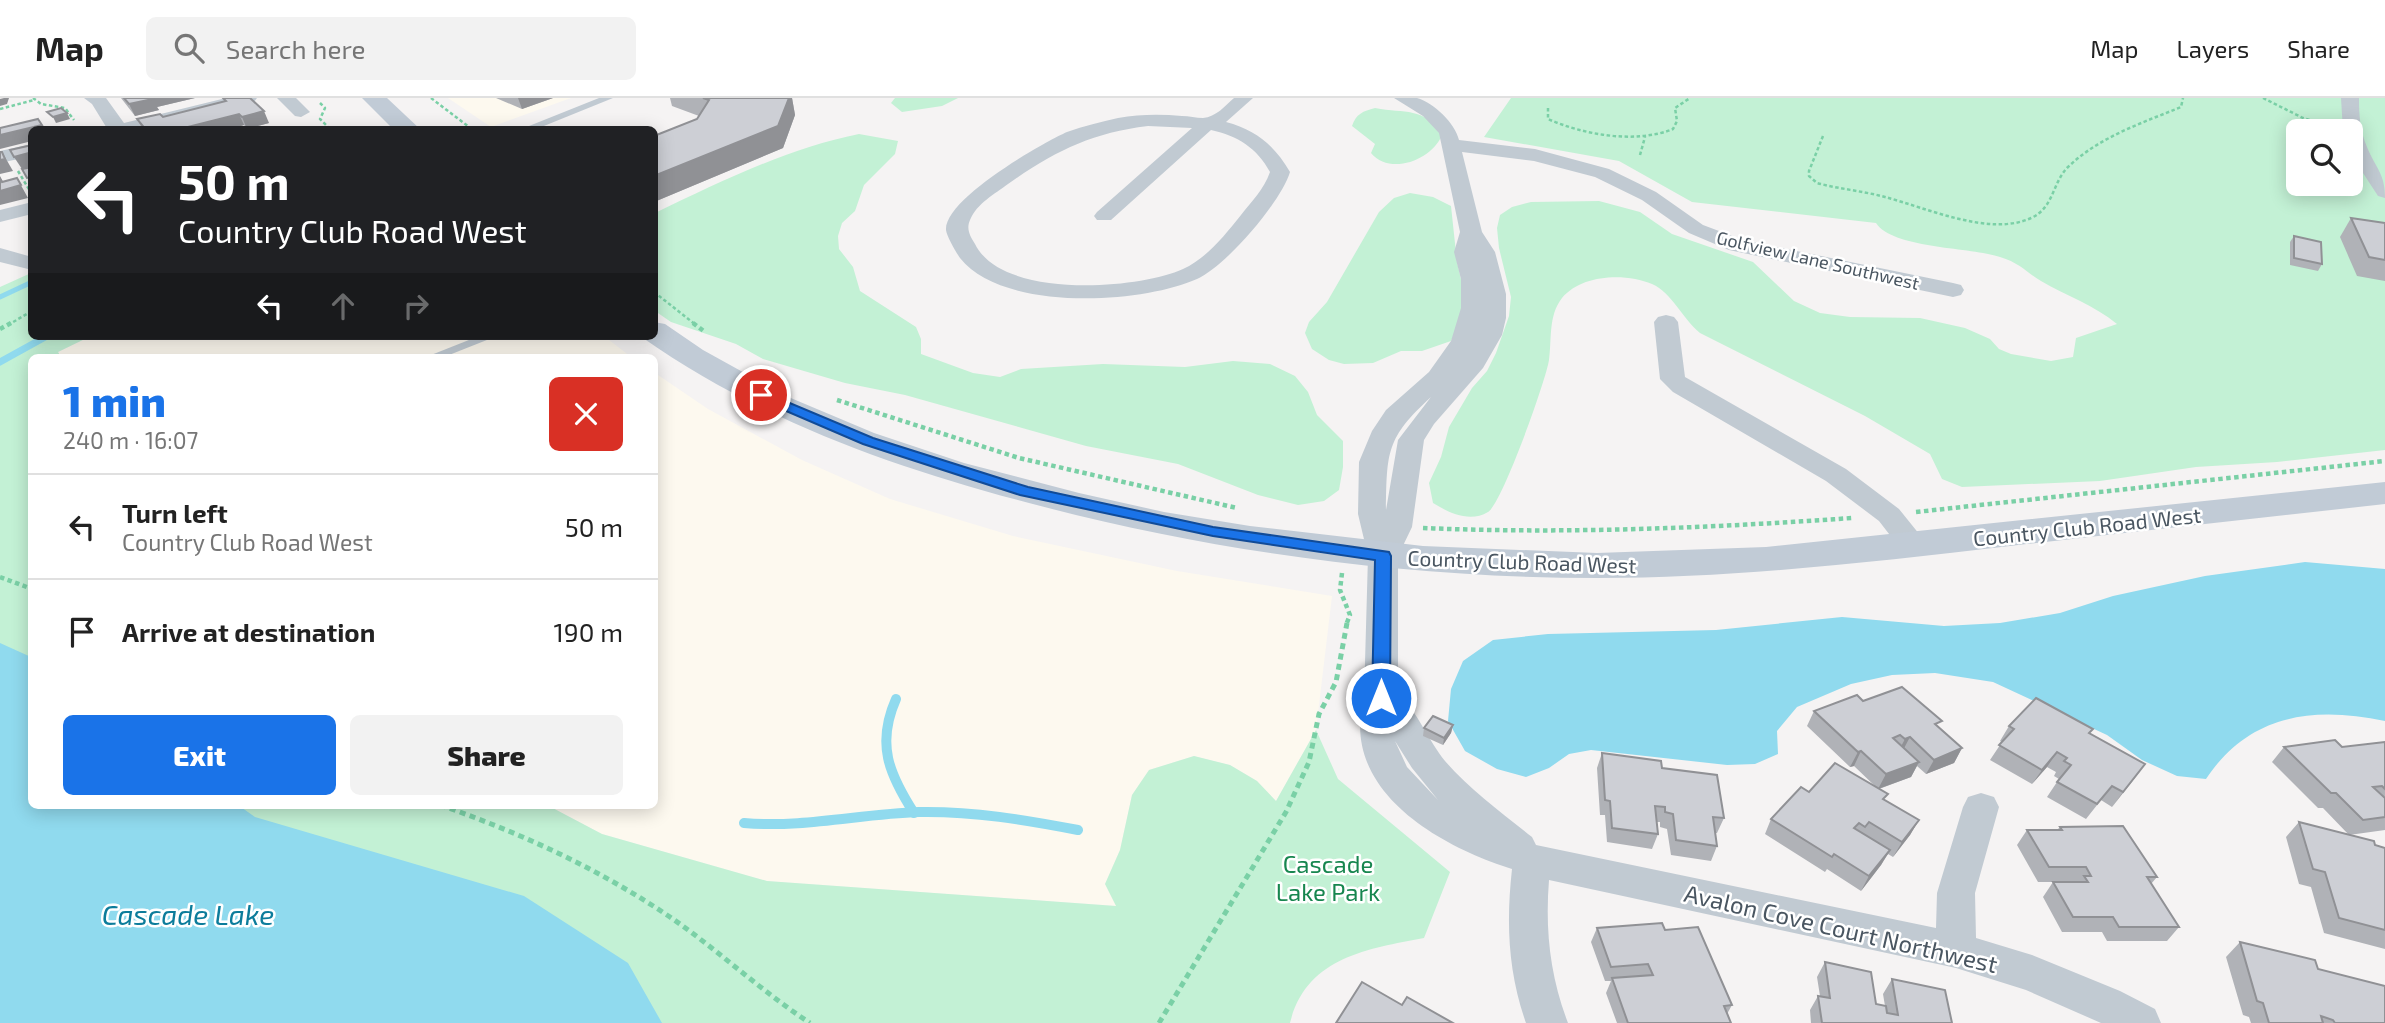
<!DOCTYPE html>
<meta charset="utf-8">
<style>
body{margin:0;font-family:"Exo 2",sans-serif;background:#f2f2f2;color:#222;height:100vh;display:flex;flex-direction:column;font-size:26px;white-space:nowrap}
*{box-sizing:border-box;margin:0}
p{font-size:23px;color:#767676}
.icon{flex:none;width:38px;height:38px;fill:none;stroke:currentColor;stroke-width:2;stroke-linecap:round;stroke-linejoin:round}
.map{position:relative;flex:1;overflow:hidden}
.details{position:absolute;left:28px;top:256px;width:630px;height:455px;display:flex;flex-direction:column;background:#fff;border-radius:10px;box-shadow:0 4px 18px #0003}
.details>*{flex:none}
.hud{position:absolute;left:28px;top:28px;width:630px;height:214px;border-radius:10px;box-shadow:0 4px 18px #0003;background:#202124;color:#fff;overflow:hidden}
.controls{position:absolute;left:2286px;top:21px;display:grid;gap:14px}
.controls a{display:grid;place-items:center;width:77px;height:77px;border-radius:10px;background:#fff;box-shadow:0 4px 18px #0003;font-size:35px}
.pin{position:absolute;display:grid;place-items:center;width:60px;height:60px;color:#fff;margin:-30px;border:4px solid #fff;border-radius:50%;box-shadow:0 2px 7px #0007}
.me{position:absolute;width:77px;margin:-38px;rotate:0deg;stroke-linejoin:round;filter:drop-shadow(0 0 5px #0008)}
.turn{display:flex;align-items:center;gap:24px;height:147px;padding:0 35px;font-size:32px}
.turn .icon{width:91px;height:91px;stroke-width:2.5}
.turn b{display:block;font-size:49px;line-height:60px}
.lanes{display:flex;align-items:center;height:66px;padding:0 35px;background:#0003;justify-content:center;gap:35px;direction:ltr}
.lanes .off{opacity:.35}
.round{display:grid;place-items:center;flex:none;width:74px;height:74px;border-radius:10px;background:#f2f2f2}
.head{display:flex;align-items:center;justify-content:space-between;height:119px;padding:0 35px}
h1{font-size:42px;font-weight:800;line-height:52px;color:#1a73e8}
.primary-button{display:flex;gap:14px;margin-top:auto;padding:14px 35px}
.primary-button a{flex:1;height:80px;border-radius:10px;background:#1a73e8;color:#fff;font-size:28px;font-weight:800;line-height:80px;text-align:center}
.primary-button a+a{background:#f2f2f2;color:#222}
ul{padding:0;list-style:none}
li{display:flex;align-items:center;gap:21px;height:105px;padding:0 35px;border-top:2px solid #e0e0e0}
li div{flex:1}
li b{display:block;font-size:26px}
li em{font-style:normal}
header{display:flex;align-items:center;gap:42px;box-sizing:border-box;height:98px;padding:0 35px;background:#fff;border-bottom:2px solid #e0e0e0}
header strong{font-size:33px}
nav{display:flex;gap:38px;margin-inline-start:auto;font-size:24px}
.search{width:490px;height:63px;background:#f2f2f2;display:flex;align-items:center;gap:18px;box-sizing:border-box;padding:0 24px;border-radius:10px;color:#767676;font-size:26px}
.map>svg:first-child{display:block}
</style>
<header>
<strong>Map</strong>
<div class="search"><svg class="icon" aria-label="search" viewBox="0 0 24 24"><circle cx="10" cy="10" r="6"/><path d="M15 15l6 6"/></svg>Search here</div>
<nav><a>Map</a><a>Layers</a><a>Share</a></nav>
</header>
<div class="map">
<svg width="2385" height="925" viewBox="0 0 2385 925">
<rect width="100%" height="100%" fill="#f5f3f3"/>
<g fill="#fdf9ef">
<polygon points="448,0 571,0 491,29"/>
<polygon points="91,238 604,238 631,259 61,259 58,254"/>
<polygon points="655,275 708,311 802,362 890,401 1013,438 1177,473 1332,498 1316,632 1276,703 1257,683 1230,667 1194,658 1149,672 1132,697 1120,752 1105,786 1117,808 767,783 602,736 547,707 654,707"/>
</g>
<g fill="#c3f1d5" fill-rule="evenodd">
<polygon points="895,0 958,0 942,8 902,14 891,5"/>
<path d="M 1511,0 L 2385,0 L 2385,352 L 2277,364 L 2196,369 L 2100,383 L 1962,389 L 1942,381 L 1930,356 L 1865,318 L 1700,235 C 1682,220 1672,195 1652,186 C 1626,175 1582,176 1562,200 C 1548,218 1552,241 1549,262 C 1546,282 1502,406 1488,414 C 1470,425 1449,415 1433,405 L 1429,385 L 1441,359 L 1449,329 L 1472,290 L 1487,273 L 1496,255 L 1509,218 L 1511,199 L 1499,150 L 1497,130 L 1500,117 L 1512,109 L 1531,104 L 1599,103 L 1640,114 L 1672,136 L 1753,164 L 1794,203 L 1820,215 L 1850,219 L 1920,220 L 1965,230 L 1990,241 L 1999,251 L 2011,256 L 2051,263 L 2073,259 L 2076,240 L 2117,226 C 2094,207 2067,198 2041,183 C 2026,174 2020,165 2000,159 C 1971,149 1893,151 1876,125 L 1692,104 L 1619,63 L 1484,39 ZM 2298,33 L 2350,33 L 2350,86 L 2298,86 Z"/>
<path d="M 1375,10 C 1406,16 1423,8 1442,37 C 1432,62 1390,78 1371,55 L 1375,46 L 1352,28 C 1356,16 1363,13 1375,10 Z"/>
<path d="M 859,36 L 898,43 L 895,56 L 864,87 L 855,113 L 842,125 L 838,138 L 839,151 L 853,169 L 860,193 L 916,229 L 921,241 L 921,256 L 973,275 L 1000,279 L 1021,271 L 1103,266 L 1185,269 L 1233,263 L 1270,266 L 1295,278 L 1308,294 L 1317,317 L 1343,343 L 1343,369 L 1339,392 L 1324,403 L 1298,407 L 1258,397 L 1178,366 L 1086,348 L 905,297 L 845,285 L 763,261 L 736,246 L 671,224 L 655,213 L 655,115 C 720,84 788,50 859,36 Z"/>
<polygon points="1410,95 1433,99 1451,108 1457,164 1463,190 1461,220 1451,243 1422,253 1401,253 1373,265 1344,266 1329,262 1312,251 1305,235 1309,224 1327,204 1379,114 1394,100"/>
<path d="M 31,175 L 32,238 L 91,238 L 58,254 L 61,259 L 32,259 L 32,707 L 547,707 L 602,736 L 767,783 L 1116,808 L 1105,786 L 1120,752 L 1132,697 L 1149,672 L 1194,658 L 1230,667 L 1257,683 L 1276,703 L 1316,632 L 1338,681 L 1450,774 L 1424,840 C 1366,851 1306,860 1290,925 L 0,925 L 0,189 Z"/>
</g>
<g fill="#90daee">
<path d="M 2305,464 L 2385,471 L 2385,623 C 2313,608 2249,616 2206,681 L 2177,678 L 2142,662 L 2107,637 L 1993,584 L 1935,575 L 1892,577 L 1851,586 L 1797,609 L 1777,633 L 1778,656 L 1755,666 L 1727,667 L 1591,652 L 1569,656 L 1549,670 L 1526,679 L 1497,671 L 1465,653 L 1448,623 L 1451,591 L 1463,563 L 1493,542 L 1548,536 L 1716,532 L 1842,519 L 1944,528 L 2000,525 L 2060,515 L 2113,498 L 2205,478 Z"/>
<polygon points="0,545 31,559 32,707 238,707 255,719 524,798 628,865 662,925 0,925"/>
</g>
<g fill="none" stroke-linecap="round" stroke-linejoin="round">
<polyline stroke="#90daee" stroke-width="5" points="0,199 32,184"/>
<polyline stroke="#90daee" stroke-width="7" points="0,264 47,238"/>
<g stroke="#90daee" stroke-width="10">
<path d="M 896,601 C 876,646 889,676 914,715"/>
<path d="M 744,725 C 803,730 860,716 919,714 C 973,713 1026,722 1078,732"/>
</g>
<g stroke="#7ad0a6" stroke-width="2.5" stroke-dasharray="3.5 2.5" stroke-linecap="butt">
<polyline points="33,0 41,6 65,10 74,22"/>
<polyline points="431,0 473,32"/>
<polyline points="2263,0 2303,20 2329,28"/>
<polyline points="320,5 325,10 320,21 331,32"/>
<path d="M 1548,10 L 1548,21 C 1584,37 1636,46 1673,31 L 1677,23 L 1675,10 L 1690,0"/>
<polyline points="0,11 34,2"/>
<path d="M 1823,38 L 1809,73 L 1809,78 L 1817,85 C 1839,91 1863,93 1885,99 C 1927,110 1990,139 2031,120 C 2054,110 2052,85 2068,69 C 2099,39 2142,25 2181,9 L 2183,0"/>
<polyline points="1640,57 1645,39"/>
<polyline points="18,73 30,93"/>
<polyline points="654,194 696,227"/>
<polyline points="8,227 32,213"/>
</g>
<g stroke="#7ad0a6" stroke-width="4.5" stroke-dasharray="4.5 3.5" stroke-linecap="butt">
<polyline points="693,225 705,234"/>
<polyline points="0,231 11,225"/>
<polyline points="837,302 1019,360 1237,410"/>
<polyline points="1916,414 2385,363"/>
<path d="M 1423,430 C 1566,436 1709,430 1852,420"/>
<polyline points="1342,475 1340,492 1350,517 1346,527"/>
<polyline points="0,479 32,491"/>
</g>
<g stroke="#7ad0a6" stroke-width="5" stroke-dasharray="6 4.5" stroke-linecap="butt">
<path d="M 440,707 C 521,735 599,771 670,819 C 718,852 761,893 810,925"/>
<polyline points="1159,925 1286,714 1309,664 1319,616 1336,584 1347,525"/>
</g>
<g fill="#c1cad2" fill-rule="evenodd">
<polygon points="599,0 613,0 534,32 519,32"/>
<polygon points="479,238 497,238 444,259 426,259"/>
</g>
<g fill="#c1cad2" fill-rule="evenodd">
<polygon points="84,0 106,0 124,25 226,0 257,0 254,4 142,32 108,32 92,6"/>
<polygon points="277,0 296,0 310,14 301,19 295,18"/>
<path d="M 1234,0 L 1253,0 L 1226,24 C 1256,32 1274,47 1290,74 C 1281,104 1226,168 1197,181 C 1141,206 1003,214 960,160 C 956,154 947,139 946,132 C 944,101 1042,45 1067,34 C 1084,28 1101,24 1118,20 C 1140,16 1161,16 1182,18 C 1189,18 1196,20 1203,20 C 1216,19 1225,8 1234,0 ZM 1148,28 L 1192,30 L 1097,114 L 1094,118 L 1097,122 L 1111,122 L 1211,32 C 1238,38 1257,50 1270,74 C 1264,91 1252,103 1241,117 C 1224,138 1207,160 1183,171 C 1136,192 1002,201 975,146 C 970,138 966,131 970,122 C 977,105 995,96 1008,86 C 1055,53 1091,35 1148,28 Z"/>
<path d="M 1394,0 C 1401,0 1410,0 1417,0 C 1434,5 1455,25 1459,42 L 1535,51 L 1609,71 L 1656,94 L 1703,127 L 1743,142 L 1953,185 L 1961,187 L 1964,192 L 1961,197 L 1953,199 L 1729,152 L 1689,135 L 1642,102 L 1595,79 L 1534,63 L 1462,54 L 1482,134 L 1495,154 L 1506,196 L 1506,220 L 1502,237 L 1483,270 L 1434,326 L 1424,342 L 1412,429 L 1398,458 L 1398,596 C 1418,614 1428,642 1445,663 C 1470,692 1502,715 1532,739 L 1536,747 L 1936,830 L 1937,795 L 1963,709 L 1968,699 L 1981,695 L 1994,699 L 1999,709 L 1975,795 L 1976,840 L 2032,857 L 2120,893 L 2155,911 L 2161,925 L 2101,925 L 2026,892 L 1956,870 L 1549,782 C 1545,832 1550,878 1568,925 L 1526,925 C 1508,874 1506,825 1512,771 C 1439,748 1339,692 1364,600 L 1368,458 L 1358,416 L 1359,364 L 1372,333 L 1386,312 L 1429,274 L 1451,243 L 1461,210 L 1461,181 L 1454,154 L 1460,134 L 1439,35 L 1423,18 ZM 1431,299 L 1398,342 L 1386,412 C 1387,354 1386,340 1431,299 ZM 1395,643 L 1412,670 L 1438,702 L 1407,669 Z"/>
<path d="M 2341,0 L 2359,0 C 2359,17 2360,33 2367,49 C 2376,71 2385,75 2385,100 L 2378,98 L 2350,55 L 2350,33 L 2343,33 Z"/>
<polygon points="32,46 32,58 0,65 0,53"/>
<polygon points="32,104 32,116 0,124 0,112"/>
<polygon points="0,150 32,159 32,172 0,164"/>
<polygon points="1666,217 1674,219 1678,224 1685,279 1846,371 1899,411 1928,447 1923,454 1913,456 1903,454 1879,423 1826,383 1673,294 1660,281 1654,224 1658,219"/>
</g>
<g fill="#c1cbd6" fill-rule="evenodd">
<polygon points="362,0 387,0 421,32 394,32"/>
<path d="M 654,224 L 665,226 L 703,252 L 786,298 L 874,335 L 964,365 L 1079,395 L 1164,414 L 1250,428 L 1423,448 L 1597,455 L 1766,449 L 2385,384 L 2385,406 C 2260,420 2135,434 2010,448 C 1873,464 1736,480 1598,480 C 1406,480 1214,454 1029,405 C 892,369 760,322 643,240 L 654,238 Z"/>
</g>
</g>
<g fill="#b0b2b7">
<polygon points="121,0 195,0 157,9 159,12 135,18"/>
<polygon points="223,0 269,25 247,31 244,27 228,32 143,32 137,21 163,19 225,4"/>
<polygon points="496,0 553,0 522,11"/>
<polygon points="670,0 792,0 795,17 783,50 654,104 654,38 697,21 699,18 672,8"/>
<polygon points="2351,120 2385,125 2385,183 2357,178 2340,139"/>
<polygon points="2294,138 2322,166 2318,173 2290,167 2290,144"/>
<polygon points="1863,603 1939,629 1962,650 1954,665 1926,676 1917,668 1911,679 1879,691 1884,702 1919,722 1910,737 1893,759 1888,756 1881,767 1861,793 1827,771 1825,774 1765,736 1771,721 1809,694 1877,690 1854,668 1850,669 1807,628 1814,613"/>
<polygon points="1453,627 1451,635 1443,647 1423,638 1424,630"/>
<polygon points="2009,628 2090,636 2145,666 2112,709 2101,702 2086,721 2047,699 2059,681 2054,678 2056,674 2047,669 2032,686 1990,662 2002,644 2000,643"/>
<polygon points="2385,644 2385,732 2349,737 2323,710 2318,710 2272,664 2284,649 2342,649"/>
<polygon points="1602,655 1662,670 1724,720 1717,735 1715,735 1717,748 1711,763 1671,757 1667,731 1660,729 1660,724 1657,724 1658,736 1652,751 1607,744 1605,717 1600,717 1597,670"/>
<polygon points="2299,724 2385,750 2385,851 2324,835 2311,789 2299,786 2286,739"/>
<polygon points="2060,729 2157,779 2151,786 2179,829 2167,843 2107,843 2102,834 2062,834 2043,799 2053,784 2075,784 2038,784 2017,747 2027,732 2057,732"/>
<polygon points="1597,830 1665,832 1732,907 1727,916 1731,925 1617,925 1606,895 1611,883 1605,883 1591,844"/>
<polygon points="2240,844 2318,871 2385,925 2251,925 2249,919 2243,917 2226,859"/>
<polygon points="1825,864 1876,906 1885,908 1883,896 1892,881 1952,925 1811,925 1810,912 1818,898 1820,898 1817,879"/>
</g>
<g fill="#909195">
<polygon points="4,0 9,0 7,6 0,8 0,1"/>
<polygon points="151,0 195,0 157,9 159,12 135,18 129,6"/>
<polygon points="518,0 553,0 522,11"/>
<polygon points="789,0 792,0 795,17 783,50 654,104 654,78"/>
<polygon points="264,13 269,25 247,31 242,19"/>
<polygon points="67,15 70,21 56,25 53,19"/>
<polygon points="239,16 244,27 228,32 176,31"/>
<polygon points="42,27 44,32 32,32 32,43 0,51 0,37"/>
<polygon points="2,54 13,73 0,76 0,62"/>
<polygon points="29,55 32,60 32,69 22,71 14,59"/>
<polygon points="0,78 7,91 17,80 28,100 0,107"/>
<polygon points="1453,627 1451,635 1443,647 1444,640"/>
<polygon points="1910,639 1902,654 1897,656 1905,641"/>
<polygon points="1962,650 1954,665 1926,676 1934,662"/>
<polygon points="1861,653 1854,668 1850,669 1858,654"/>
<polygon points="2057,654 2047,669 2032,686 2042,672"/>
<polygon points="1919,664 1911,679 1878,691 1886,676"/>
<polygon points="2145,666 2134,681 2112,709 2123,694"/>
<polygon points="1919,722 1910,737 1893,759 1902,744"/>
<polygon points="1890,752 1881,767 1861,793 1869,778"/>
</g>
<g fill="#cdcfd5" stroke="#909195" stroke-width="2">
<polygon points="124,0 152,0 153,1 129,6"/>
<polygon points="223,0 250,0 264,13 242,19 239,16 176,32 146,32 137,21 160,16 163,19 226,3"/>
<polygon points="703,0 789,0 778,28 654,78 654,38 697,21 709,2"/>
<polygon points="61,10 67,15 53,19 47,14"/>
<polygon points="38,21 42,27 0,37 0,30"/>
<polygon points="32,47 32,60 29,55 14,59 10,52"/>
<polygon points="0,54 2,54 5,61 0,62"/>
<polygon points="32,69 32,79 27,80 22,71"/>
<polygon points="17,80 21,87 0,93 0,81 2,84"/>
<polygon points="2351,120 2385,125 2385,162 2369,159"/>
<polygon points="2294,138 2321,144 2322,166 2294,160"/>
<polygon points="1902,589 1942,623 1935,626 1962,650 1934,662 1910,639 1905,641 1900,637 1893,640 1919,664 1886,676 1861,653 1858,654 1814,613 1857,597 1863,603"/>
<polygon points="2036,600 2093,631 2089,635 2145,666 2123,694 2112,688 2097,706 2057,684 2071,667 2064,663 2067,660 2057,654 2042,672 1999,647 2014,631 2009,628"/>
<polygon points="1433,618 1453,627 1444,640 1424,630"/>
<polygon points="2335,642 2342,649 2385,644 2385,691 2382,688 2373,689 2385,700 2385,719 2363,722 2336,695 2331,695 2284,649"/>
<polygon points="1602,655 1661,663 1662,670 1717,677 1724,720 1713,719 1717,748 1676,742 1673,716 1665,714 1665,709 1655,708 1658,736 1612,730 1610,703 1605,702"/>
<polygon points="1835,665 1888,696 1883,701 1919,722 1902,744 1869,724 1865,729 1859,725 1854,730 1890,752 1869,778 1834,756 1832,759 1771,721 1801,689 1809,694"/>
<polygon points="2299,724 2374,743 2375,747 2385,750 2385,832 2339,820 2325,774 2313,771"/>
<polygon points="2123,728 2157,779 2147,779 2179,829 2119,829 2113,819 2073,819 2053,784 2088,784 2084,778 2091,778 2086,769 2049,769 2027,732 2062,732 2060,729"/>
<polygon points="1662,825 1665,832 1698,829 1732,907 1724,908 1731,925 1628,925 1612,880 1653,877 1648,866 1611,869 1597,830"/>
<polygon points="2240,844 2315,862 2318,871 2385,888 2385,925 2335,925 2333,922 2321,918 2323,925 2269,925 2263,905 2257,903"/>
<polygon points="1825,864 1871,874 1876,906 1886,908 1887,915 1898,917 1892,881 1945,892 1952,925 1822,925 1818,898 1830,900"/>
<polygon points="1362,884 1402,907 1407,899 1453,925 1336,925"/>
</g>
<polygon fill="#1a73e8" stroke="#114b97" stroke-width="2" points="761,293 873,340 1028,389 1213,429 1389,454 1391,458 1390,600 1387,605 1374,605 1372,600 1375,462 1213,438 1020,397 863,346 756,300 754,297"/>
<g text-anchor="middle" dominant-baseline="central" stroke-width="5" stroke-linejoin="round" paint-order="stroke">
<g font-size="18" fill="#4a5661" stroke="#fff">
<text transform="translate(1818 162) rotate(13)">Golfview Lane Southwest</text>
</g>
<g font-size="21" fill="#4a5661" stroke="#fff">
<text transform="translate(2087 428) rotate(-6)">Country Club Road West</text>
<text transform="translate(1522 463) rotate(2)">Country Club Road West</text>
</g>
<g font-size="24" fill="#17864f" stroke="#fff">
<text x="1328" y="765">Cascade<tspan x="1328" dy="28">Lake Park</tspan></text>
</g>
<g font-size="24" fill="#4a5661" stroke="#fff">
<text transform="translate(1841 830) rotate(13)">Avalon Cove Court Northwest</text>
</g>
<g font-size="28" font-style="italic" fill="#0c7c9b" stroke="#fff">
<text x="188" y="816">Cascade Lake</text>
</g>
</g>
</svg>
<div class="controls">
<a><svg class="icon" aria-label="search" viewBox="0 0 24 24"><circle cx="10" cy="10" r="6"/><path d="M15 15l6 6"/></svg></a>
</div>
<div class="pin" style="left:761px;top:297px;background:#d93025"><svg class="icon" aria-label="arrive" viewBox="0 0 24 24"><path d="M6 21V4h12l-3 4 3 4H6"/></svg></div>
<svg class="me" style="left:1381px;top:600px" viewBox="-20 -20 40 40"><circle r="17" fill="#1a73e8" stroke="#fff" stroke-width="3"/><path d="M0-11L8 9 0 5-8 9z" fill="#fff"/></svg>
<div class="hud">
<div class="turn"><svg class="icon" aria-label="left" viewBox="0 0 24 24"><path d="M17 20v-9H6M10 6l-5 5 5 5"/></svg><div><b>50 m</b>Country Club Road West</div></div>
<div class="lanes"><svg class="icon" aria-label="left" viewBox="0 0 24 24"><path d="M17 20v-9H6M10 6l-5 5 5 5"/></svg><svg class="icon off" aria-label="ahead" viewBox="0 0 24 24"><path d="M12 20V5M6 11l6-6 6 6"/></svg><svg class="icon off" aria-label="right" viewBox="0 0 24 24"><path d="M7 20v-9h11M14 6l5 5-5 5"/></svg></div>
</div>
<section class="details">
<div class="head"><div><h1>1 min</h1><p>240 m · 16:07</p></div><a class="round" style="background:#d93025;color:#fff"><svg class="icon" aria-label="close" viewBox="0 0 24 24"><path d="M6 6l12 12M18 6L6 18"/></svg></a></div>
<ul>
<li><svg class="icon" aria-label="left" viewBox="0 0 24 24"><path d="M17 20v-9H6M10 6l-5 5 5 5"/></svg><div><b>Turn left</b><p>Country Club Road West</p></div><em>50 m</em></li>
<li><svg class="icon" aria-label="arrive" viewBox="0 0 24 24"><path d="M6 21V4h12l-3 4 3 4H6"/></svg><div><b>Arrive at destination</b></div><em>190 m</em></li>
</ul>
<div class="primary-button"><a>Exit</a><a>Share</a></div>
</section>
</div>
